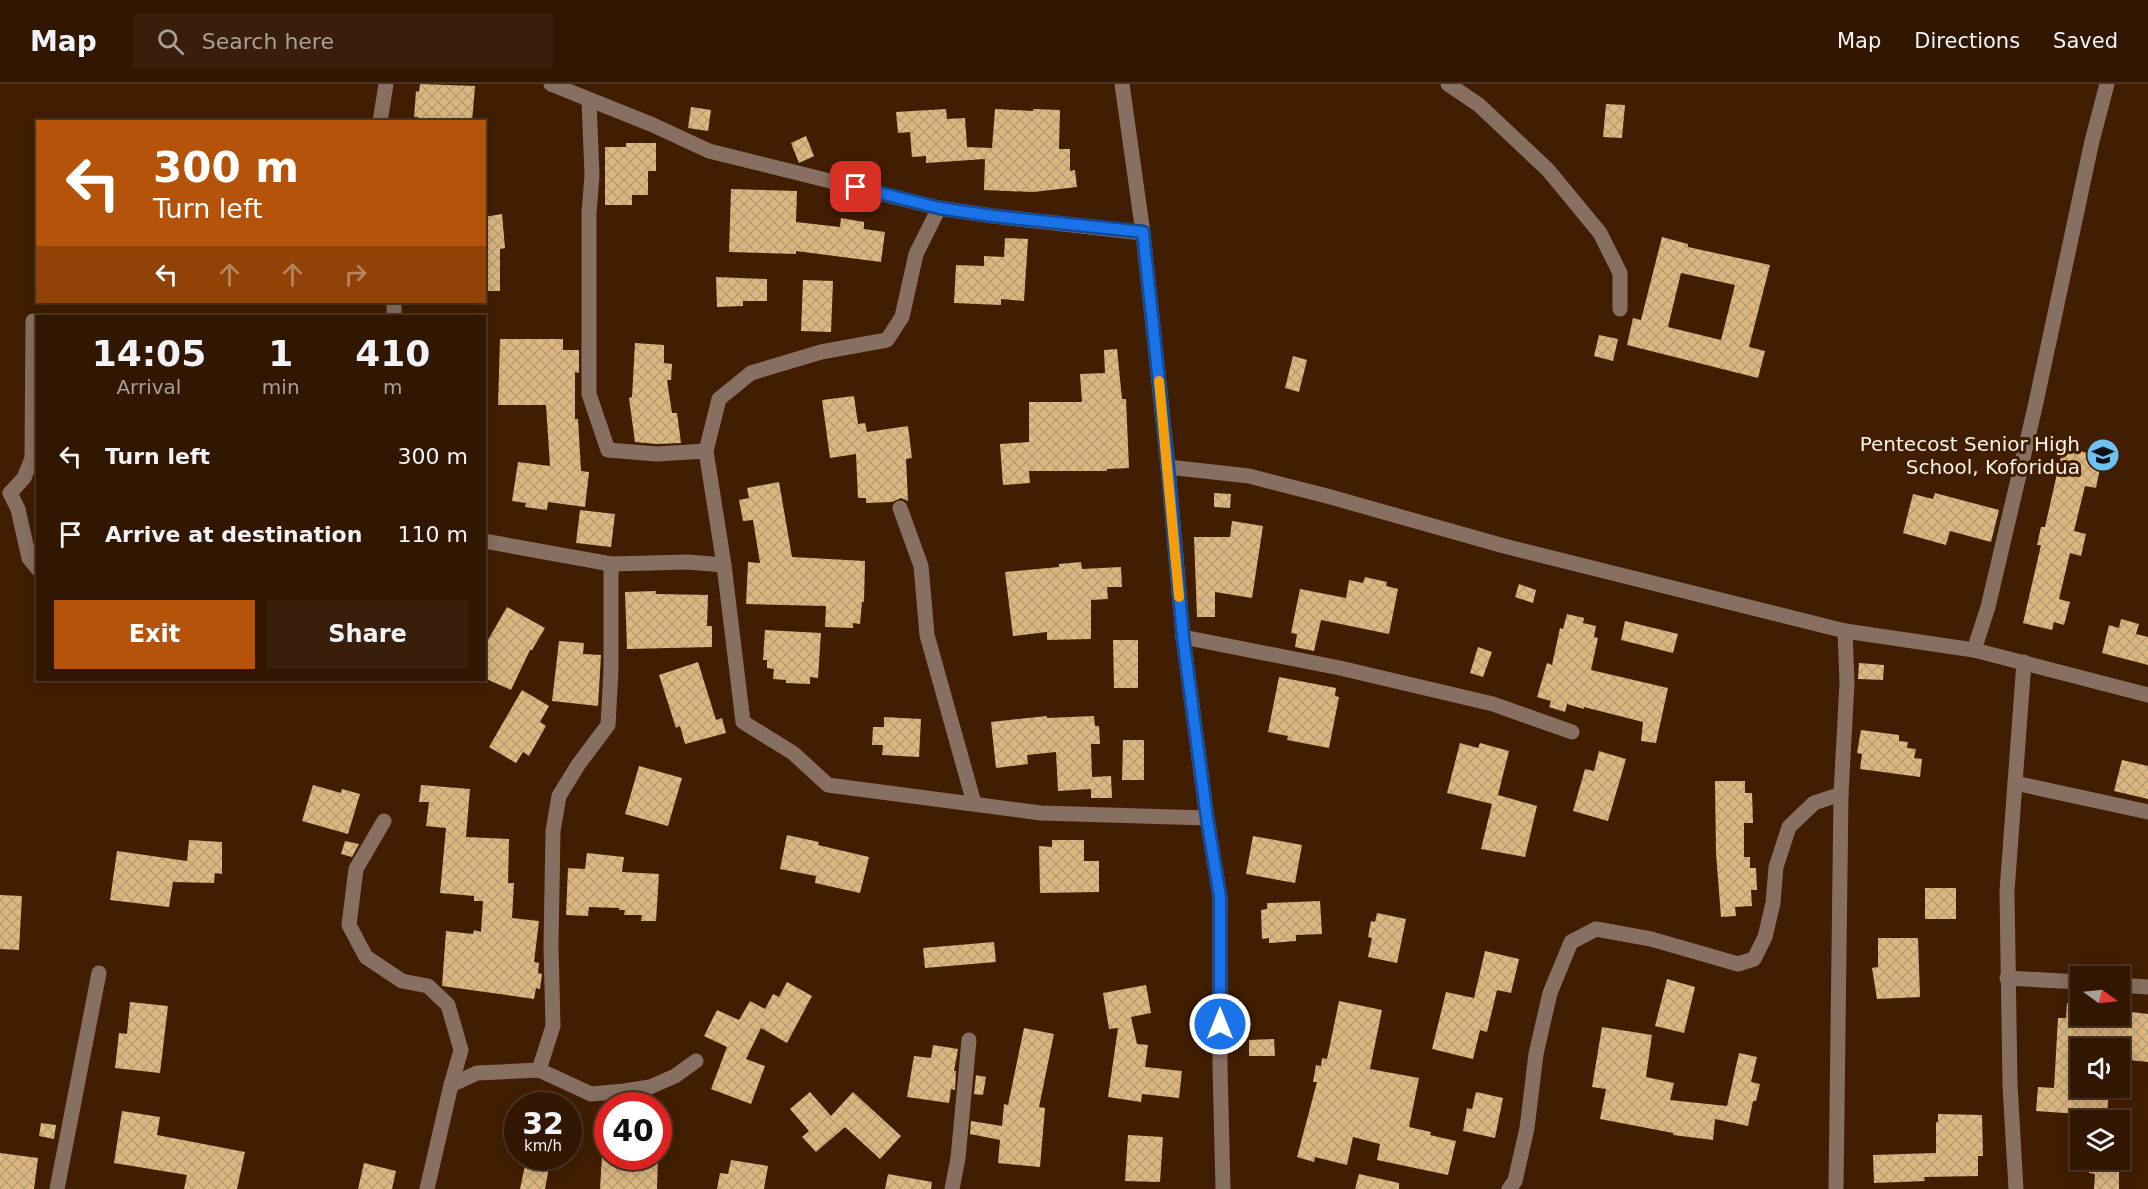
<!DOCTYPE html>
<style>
body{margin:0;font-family:"DejaVu Sans",sans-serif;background:#391f0b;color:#f1f3f6;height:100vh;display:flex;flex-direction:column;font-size:22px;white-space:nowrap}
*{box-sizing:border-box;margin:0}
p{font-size:20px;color:#a89f99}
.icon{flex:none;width:33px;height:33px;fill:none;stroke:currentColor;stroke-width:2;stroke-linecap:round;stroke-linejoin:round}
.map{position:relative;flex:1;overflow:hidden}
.details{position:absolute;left:36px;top:231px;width:450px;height:366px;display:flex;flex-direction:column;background:#311601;border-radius:0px;box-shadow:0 3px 15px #0003,0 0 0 2px #4c3523}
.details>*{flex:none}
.top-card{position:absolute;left:36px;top:36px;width:450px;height:183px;border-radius:0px;box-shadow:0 3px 15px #0003,0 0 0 2px #4c3523;background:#b45309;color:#fff;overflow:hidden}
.needle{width:39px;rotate:105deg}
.fabs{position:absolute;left:2070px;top:882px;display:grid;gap:12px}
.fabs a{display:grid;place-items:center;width:60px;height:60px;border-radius:0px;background:#311601;box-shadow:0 3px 15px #0003,0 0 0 2px #4c3523;font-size:30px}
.speed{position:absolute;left:504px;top:1008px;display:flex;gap:12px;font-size:30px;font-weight:700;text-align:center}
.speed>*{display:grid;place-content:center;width:78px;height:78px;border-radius:50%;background:#311601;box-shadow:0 3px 15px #0003,0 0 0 2px #4c3523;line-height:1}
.speed small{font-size:15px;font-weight:400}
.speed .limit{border:9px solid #d22;background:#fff;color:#111}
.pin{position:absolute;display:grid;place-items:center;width:51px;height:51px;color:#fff;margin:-26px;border-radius:12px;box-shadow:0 3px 9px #0006}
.me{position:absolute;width:66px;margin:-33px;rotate:0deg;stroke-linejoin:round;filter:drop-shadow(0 0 4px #0008)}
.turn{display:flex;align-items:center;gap:21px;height:126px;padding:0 18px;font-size:27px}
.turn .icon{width:78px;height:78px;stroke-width:2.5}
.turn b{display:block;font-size:42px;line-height:51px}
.lanes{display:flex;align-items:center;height:57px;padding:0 18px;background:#0003;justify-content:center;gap:30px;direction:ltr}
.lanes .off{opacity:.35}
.eta{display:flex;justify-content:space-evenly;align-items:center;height:102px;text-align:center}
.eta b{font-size:36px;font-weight:600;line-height:42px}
.action{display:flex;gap:12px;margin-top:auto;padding:12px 18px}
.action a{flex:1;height:69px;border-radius:0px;background:#b45309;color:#fff;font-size:24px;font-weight:600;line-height:69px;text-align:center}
.action a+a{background:#391f0b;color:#f1f3f6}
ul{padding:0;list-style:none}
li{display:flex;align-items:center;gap:18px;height:78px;padding:0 18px}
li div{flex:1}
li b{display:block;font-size:22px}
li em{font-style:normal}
header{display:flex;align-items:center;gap:36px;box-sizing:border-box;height:84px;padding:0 30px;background:#311601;border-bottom:2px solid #4c3523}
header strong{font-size:28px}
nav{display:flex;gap:33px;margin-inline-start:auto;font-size:21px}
.search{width:420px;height:54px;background:#391f0b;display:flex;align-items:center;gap:15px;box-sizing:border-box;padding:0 21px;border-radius:0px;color:#a89f99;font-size:22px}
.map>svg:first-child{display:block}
</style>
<header>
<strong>Map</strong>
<div class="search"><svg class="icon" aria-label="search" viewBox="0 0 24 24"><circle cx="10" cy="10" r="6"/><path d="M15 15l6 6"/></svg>Search here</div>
<nav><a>Map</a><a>Directions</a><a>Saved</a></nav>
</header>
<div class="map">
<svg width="2148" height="1105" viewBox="0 0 2148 1105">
<defs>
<pattern id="building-cross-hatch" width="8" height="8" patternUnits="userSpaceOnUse" patternTransform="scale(1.5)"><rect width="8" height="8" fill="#dcb780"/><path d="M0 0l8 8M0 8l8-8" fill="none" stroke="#b89c72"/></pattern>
</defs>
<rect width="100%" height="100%" fill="#411e01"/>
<g fill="url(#building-cross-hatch)" fill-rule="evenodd">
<polygon points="420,0 475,2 472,38 418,38 418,33 414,33 416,7 419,8"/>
<polygon points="1606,20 1625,21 1622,54 1603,53"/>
<polygon points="691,23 711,26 708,47 688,44"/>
<polygon points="946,25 947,35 965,34 967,63 992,64 995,25 1033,27 1033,25 1060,26 1059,65 1070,65 1070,87 1075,86 1077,103 1033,108 984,106 985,75 926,79 926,72 912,73 910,48 898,49 896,28"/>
<polygon points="806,52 814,72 799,79 791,59"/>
<polygon points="626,59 656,59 656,87 648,87 648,111 632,111 632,121 605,121 605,63 626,63"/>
<polygon points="731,105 797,107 796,138 840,143 841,134 864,138 864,145 885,148 881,178 796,167 796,170 729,168"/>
<polygon points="502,130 505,164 500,165 500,207 484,207 484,133"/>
<path d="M 1662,153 L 1688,160 L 1688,163 L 1770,181 L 1749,263 L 1765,267 L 1758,294 L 1627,261 L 1633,234 L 1641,236 ZM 1681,189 L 1735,201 L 1721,256 L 1668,243 Z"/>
<polygon points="1005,154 1028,155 1024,217 1001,215 1001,221 954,219 956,181 984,182 984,172 1004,173"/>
<polygon points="716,193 767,195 767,217 743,217 743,222 717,223"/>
<polygon points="803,196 833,197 831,248 801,247"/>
<polygon points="1599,251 1618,255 1613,277 1594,272"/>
<polygon points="500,255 563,255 563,266 579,266 579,289 575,288 575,335 578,335 581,387 589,388 585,423 548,418 547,426 525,423 526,419 512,417 518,378 550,382 546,321 498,321"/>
<polygon points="635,259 664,261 664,279 672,280 671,296 667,296 672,329 677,329 681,359 657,360 635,358 629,314 632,313"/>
<polygon points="1117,265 1122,315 1126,315 1129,384 1107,385 1107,387 1029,387 1030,399 1003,401 1000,360 1029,358 1029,318 1082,318 1080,290 1105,289 1104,266"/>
<polygon points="1293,272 1307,276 1299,308 1285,304"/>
<polygon points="854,312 858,340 865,339 867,348 908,342 912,374 906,375 908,417 901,414 892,418 866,419 866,414 858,414 856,370 830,374 822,316"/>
<polygon points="2063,363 2092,370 2090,377 2101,379 2096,404 2085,402 2074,447 2086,450 2081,472 2070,469 2059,515 2070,518 2064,541 2054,538 2052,546 2023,539 2041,461 2037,461 2041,443 2045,443"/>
<polygon points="779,398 792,473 865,477 864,518 862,518 860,540 853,539 853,544 825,543 826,522 746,520 748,478 760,479 753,436 743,437 739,416 749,414 747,404"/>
<polygon points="1214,409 1231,410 1230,424 1214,423"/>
<polygon points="1935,409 1999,426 1991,458 1950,447 1946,461 1903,449 1913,410 1933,415"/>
<polygon points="580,426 615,430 611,463 576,459"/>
<polygon points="1232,437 1263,442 1252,514 1215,508 1215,533 1197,533 1194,453 1230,453"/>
<polygon points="1081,478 1082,485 1121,483 1122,503 1107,503 1108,515 1091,516 1091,555 1047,556 1047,548 1013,552 1005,488 1059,483 1059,480"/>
<polygon points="1365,493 1387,498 1386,502 1398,505 1389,550 1321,536 1314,567 1295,563 1297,550 1291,549 1300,505 1346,514 1349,496 1363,499"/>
<polygon points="1519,500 1536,506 1533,519 1515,513"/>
<polygon points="656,507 656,510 708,511 707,542 712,542 712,563 627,565 625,508"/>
<polygon points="507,523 545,544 532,566 530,566 511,606 484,594 484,563"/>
<polygon points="1567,530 1584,534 1583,539 1596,542 1594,553 1598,554 1591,586 1668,604 1656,659 1641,657 1643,638 1584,623 1584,625 1567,620 1565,628 1549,623 1551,617 1537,613 1547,579 1552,581 1560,544 1563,545"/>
<polygon points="2121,535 2139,540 2136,550 2148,553 2148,581 2102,569 2109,541 2119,544"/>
<polygon points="1625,537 1678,550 1673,569 1621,556"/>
<polygon points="765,546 821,549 818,594 810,593 810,600 786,599 786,596 773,595 774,585 767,584 767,576 763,576"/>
<polygon points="1113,556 1138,556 1138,604 1114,604"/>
<polygon points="559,557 584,559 583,570 601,571 598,622 552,617"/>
<polygon points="1478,563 1492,568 1483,593 1470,589"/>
<polygon points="698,578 716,636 722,634 726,649 685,660 680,642 676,644 659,591"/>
<polygon points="1859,579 1884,581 1883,596 1858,595"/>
<polygon points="1279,593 1336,604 1335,612 1339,613 1329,664 1287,656 1288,652 1268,648"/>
<polygon points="522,606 549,622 540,638 546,642 529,672 523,668 516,679 489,663"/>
<polygon points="1047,632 1047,634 1094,632 1095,642 1099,642 1100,660 1091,660 1092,693 1111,692 1112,714 1091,714 1091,705 1058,707 1056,668 1027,671 1028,680 996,684 991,638"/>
<polygon points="884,633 921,635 919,673 882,671 883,661 872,661 873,643 884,643"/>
<polygon points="1861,646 1899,651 1899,657 1908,658 1907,664 1916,665 1914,674 1922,675 1920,693 1860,685 1862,670 1857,669"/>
<polygon points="1123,656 1144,656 1144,696 1122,696"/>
<polygon points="1460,659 1478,664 1480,659 1509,667 1498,711 1537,722 1525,773 1481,765 1492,720 1447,709"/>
<polygon points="1599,667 1626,675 1608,737 1573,727 1585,685 1594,687"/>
<polygon points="2122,676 2148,682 2148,715 2114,707"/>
<polygon points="639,682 682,694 668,742 625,730"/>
<polygon points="1715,697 1745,697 1745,709 1752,709 1753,739 1744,739 1744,773 1750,773 1750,784 1756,784 1757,806 1751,806 1752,822 1735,823 1736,832 1721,833 1716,769"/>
<polygon points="313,701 341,709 342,705 360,710 348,750 302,737"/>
<polygon points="421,701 470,705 466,753 509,755 508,799 514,799 512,834 539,837 534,878 539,879 538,889 542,890 540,905 536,904 534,915 442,902 446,847 473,850 474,846 481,848 483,817 474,817 474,812 440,809 446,744 426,742 429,718 419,718"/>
<polygon points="787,751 819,758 818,761 869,773 860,809 815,799 816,792 780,785"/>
<polygon points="1253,752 1302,761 1295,799 1246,790"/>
<polygon points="189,756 222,758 222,790 215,789 214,799 173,798 169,823 110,816 117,767 187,777"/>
<polygon points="1052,756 1084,756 1084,777 1099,777 1099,808 1040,809 1039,762 1052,763"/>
<polygon points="345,757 359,760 352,773 341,770"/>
<polygon points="587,769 624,773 622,788 659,790 656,837 641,837 642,831 624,831 625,826 619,826 619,824 589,823 588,832 566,831 568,784 585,785"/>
<rect x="1925" y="804" width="31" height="31"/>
<polygon points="0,811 22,812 19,866 0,865"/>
<polygon points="1320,817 1322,850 1296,851 1296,857 1269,859 1269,854 1262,855 1261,826 1267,825 1267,819"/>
<polygon points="1377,829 1406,835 1397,879 1368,873 1372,854 1368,853 1371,837 1375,838"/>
<polygon points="1878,854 1918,854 1920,913 1877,915 1872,884 1878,883"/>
<polygon points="994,858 996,878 925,884 923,864"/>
<polygon points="1485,867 1519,875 1511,909 1497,906 1487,948 1480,946 1473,975 1432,965 1446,908 1474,914"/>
<polygon points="1667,895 1695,903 1684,949 1655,942"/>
<polygon points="787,898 812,912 787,959 761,944 746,975 765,982 751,1020 711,1005 727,963 704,952 717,926 739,936 750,917 765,925 773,910 779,913"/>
<polygon points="1146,901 1151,929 1131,933 1137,960 1148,961 1145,983 1182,987 1179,1014 1142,1010 1141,1018 1108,1013 1118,944 1109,945 1103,909"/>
<polygon points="1339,917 1382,926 1370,985 1419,994 1409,1043 1431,1048 1430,1051 1456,1057 1448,1091 1377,1076 1380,1060 1353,1053 1347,1081 1315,1073 1314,1078 1297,1073 1317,998 1313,998 1316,981 1321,982 1322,974 1327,975"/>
<polygon points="130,918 168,922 160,989 115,984 119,949 127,950"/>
<polygon points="2067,919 2080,919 2080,932 2123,932 2123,927 2148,930 2148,978 2120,975 2120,964 2080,964 2080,1004 2109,1004 2107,1032 2036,1027 2038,1003 2054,1004 2058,934 2066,934"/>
<polygon points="1602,943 1652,951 1646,993 1674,999 1670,1016 1727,1022 1739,969 1757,973 1751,998 1760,1000 1756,1017 1753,1017 1748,1042 1715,1035 1713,1056 1673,1051 1673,1049 1600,1035 1606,1005 1592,1003"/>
<polygon points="1024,944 1054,950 1039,1023 1045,1024 1040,1083 998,1079 1000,1056 970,1050 971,1037 1002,1042 1004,1020 1008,1021"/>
<polygon points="1274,955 1275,972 1249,972 1249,956"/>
<polygon points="933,961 958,965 954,987 956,987 955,1006 951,1005 949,1019 907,1013 914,972 931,974"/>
<polygon points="976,991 986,993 983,1011 974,1010"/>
<polygon points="810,1008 831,1032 853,1008 901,1052 880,1075 845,1043 816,1068 802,1053 809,1047 790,1025"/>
<polygon points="1476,1008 1503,1014 1495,1054 1463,1047 1467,1024 1472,1025"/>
<polygon points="122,1027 160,1033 157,1051 245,1068 237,1105 184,1105 187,1091 114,1079"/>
<polygon points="1938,1030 1982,1031 1983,1072 1978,1072 1978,1092 1924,1093 1925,1097 1874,1099 1873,1071 1936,1069 1936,1038 1938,1038"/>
<polygon points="41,1039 56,1041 54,1055 39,1052"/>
<polygon points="1128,1051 1163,1053 1160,1098 1125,1097"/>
<polygon points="0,1069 38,1074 34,1105 0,1105"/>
<polygon points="527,1072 551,1072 545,1105 520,1105"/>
<polygon points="602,1072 658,1072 657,1105 600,1105"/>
<polygon points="731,1076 768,1082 764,1105 717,1105 720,1089 728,1090"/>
<polygon points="2090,1076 2119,1076 2119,1105 2094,1105 2095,1090 2089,1089"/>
<polygon points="364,1079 396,1087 392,1105 358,1105"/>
<polygon points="888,1090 932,1098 931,1105 885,1105"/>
<polygon points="1359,1090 1399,1099 1399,1105 1355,1105"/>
</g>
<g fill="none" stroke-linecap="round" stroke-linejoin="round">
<g stroke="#877061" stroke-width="15">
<polyline points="551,0 653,41 709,67 939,124 993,132 1143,149"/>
<polyline points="1122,0 1143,149 1168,383 1183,553 1207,734 1220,813 1220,982 1223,1105"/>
<polyline points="1448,0 1479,21 1548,86 1600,149 1620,189 1620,225"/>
<polyline points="589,16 592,91 589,129 589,310 608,366 657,370 706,367"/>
<polyline points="380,38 386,0"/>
<polyline points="939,124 916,170 902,233 887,256 821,268 751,289 719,315 706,367 724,481 743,638 793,669 828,701 1041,729 1207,734"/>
<polyline points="394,232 394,218"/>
<polyline points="1168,383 1249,392 1327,412 1504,462 1845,547 1974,566 2148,611"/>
<polyline points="10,409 24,394 32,374 33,237"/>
<polyline points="10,409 18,425 29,474 38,485"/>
<polyline points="900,424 921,482 927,551 974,719"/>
<polyline points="484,457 611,480 687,478 724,481"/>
<polyline points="1183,553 1340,584 1493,620 1572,648"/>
<polyline points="1974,566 1988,523 2035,323 2092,57 2107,0"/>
<polyline points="2015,699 2148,728"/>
<polyline points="384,737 356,785 349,841 366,873 402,897 428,902 448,921 461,966 451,1001"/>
<polyline points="2007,894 2080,898"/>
<polyline points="2120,901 2148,903"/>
<polyline points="539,986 553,942 551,862 553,747 559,712 578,681 608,641 611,586 611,480"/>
<polyline points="57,1105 99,889"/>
<polyline points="427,1105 451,1001 477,989 539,986 591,1010 624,1007 650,1003 675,992 696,977"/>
<polyline points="952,1105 958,1074 969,956"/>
<polyline points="1509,1105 1515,1097 1527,1044 1536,970 1550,909 1571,858 1596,845 1651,855 1738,880 1754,875 1765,853 1773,819 1776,783 1789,743 1814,719 1841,710"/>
<polyline points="1836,1105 1841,710 1847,599 1845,547"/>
<polyline points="2016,1105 2010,1001 2007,807 2024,578"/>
</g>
</g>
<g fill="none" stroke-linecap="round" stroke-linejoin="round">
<g stroke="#114b97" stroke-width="15">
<polyline id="route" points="856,103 939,124 993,132 1143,148 1168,383 1183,553 1207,734 1220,813 1220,940"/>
</g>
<use href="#route" stroke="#1a73e8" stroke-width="10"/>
<polyline stroke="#f59e0b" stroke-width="10" points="1159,297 1179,513"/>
</g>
<defs>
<g id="school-disc" transform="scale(1.725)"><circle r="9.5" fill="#6ec2f3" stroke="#411e01"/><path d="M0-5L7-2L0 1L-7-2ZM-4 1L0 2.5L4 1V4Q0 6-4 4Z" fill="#111"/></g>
</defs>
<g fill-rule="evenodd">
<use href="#school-disc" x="2103" y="371"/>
</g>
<g text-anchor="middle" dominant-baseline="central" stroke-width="6" stroke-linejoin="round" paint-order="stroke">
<g font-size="20" fill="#fdf2ea" stroke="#411e01" text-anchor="end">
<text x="2080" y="360">Pentecost Senior High<tspan x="2080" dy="23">School, Koforidua</tspan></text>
</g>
</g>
</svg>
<div class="fabs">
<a><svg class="needle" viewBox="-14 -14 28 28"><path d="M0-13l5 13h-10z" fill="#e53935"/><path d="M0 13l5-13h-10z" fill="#a89f99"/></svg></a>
<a><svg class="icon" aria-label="sound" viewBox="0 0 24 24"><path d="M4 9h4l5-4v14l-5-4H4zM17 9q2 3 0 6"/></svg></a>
<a><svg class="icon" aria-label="layers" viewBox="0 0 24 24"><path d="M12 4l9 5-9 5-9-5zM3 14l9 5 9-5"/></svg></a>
</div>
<div class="speed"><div>32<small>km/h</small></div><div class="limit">40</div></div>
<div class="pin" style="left:856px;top:103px;background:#d93025"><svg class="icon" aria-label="arrive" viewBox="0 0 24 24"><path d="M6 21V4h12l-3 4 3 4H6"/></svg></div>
<svg class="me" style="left:1220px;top:940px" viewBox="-20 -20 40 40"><circle r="17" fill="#1a73e8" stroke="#fff" stroke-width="3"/><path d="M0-11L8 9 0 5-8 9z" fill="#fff"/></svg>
<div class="top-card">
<div class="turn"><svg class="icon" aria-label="left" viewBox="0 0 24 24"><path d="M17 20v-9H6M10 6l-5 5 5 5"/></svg><div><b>300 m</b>Turn left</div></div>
<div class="lanes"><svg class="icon" aria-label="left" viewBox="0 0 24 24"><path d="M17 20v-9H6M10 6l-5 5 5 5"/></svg><svg class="icon off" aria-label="ahead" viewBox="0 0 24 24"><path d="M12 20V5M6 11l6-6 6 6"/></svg><svg class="icon off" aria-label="ahead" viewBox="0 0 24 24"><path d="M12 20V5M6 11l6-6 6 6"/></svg><svg class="icon off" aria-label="right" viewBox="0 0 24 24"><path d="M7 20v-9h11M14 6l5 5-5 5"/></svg></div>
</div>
<section class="details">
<div class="eta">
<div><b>14:05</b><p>Arrival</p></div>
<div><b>1</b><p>min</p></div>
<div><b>410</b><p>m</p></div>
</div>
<ul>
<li><svg class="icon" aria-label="left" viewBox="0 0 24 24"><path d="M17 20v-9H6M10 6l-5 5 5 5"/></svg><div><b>Turn left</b></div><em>300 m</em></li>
<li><svg class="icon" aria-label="arrive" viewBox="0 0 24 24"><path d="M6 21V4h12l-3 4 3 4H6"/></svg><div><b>Arrive at destination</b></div><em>110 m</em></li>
</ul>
<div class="action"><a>Exit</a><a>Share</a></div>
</section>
</div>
